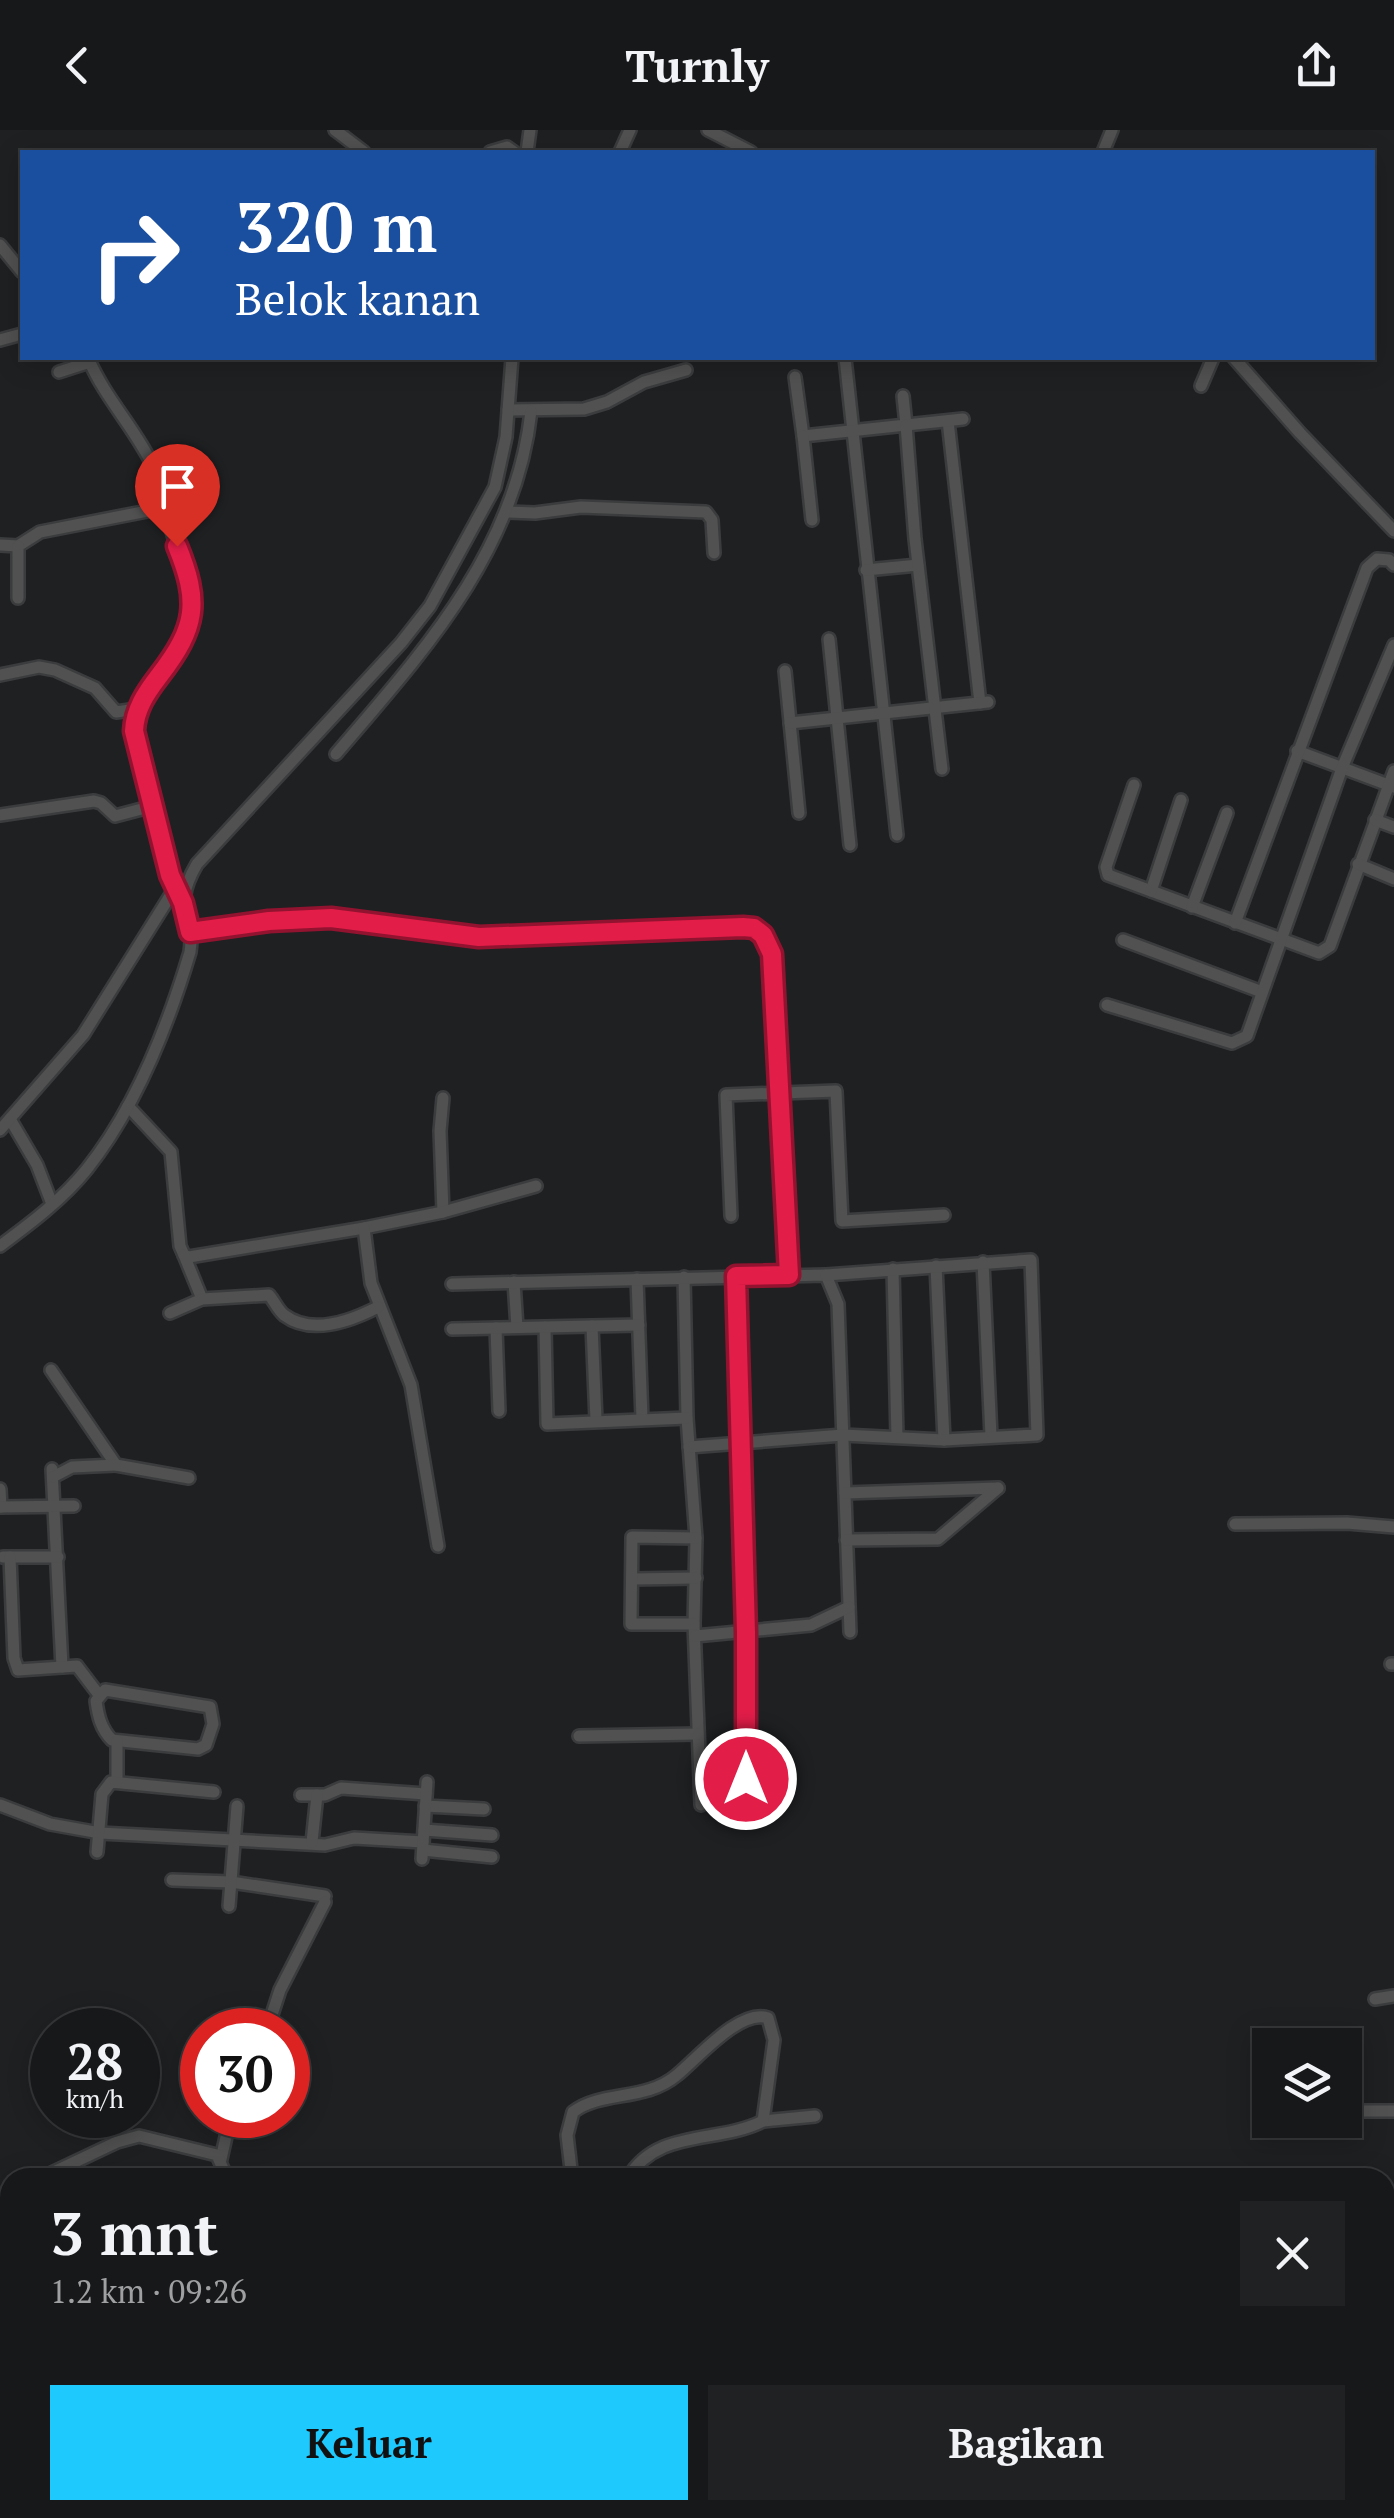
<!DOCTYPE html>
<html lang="id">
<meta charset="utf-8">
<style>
body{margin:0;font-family:"PT Serif",serif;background:#202123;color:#f1f3f6;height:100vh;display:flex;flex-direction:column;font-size:38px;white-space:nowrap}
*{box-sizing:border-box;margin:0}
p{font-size:32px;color:#9ea0a2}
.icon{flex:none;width:55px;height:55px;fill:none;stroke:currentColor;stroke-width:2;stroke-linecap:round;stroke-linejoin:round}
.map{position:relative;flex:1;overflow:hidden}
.details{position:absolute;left:0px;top:2038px;width:1395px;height:352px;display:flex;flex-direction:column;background:#17181a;border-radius:30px 30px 0 0;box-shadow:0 5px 25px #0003,0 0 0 2px #363739}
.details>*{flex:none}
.banner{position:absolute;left:20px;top:20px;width:1355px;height:210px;border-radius:0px;box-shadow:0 5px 25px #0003,0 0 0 2px #363739;background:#1a4fa0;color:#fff;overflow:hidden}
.buttons{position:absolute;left:1252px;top:1898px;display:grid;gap:20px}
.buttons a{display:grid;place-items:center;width:110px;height:110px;border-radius:0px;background:#17181a;box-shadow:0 5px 25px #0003,0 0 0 2px #363739;font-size:50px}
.speed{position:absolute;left:30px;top:1878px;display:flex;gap:20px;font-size:50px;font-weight:700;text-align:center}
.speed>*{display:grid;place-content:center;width:130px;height:130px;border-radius:50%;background:#17181a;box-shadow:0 5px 25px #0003,0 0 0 2px #363739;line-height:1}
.speed small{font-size:25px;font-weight:400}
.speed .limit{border:15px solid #d22;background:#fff;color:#111}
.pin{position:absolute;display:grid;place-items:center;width:85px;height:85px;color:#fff;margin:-102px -42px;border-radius:50% 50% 50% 0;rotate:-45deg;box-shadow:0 0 10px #0007}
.pin .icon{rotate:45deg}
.me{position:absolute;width:110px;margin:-55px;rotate:0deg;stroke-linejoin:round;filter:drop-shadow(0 0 8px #0008)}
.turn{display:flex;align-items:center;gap:35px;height:210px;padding:0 50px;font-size:45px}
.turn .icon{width:130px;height:130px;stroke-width:2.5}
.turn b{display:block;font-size:70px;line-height:85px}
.round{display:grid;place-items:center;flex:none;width:105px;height:105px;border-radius:0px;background:#202123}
.overview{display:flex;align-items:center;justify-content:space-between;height:170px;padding:0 50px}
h1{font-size:60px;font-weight:800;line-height:75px}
.action{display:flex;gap:20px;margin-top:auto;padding:20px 50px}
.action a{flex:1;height:115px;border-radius:0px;background:#1ec9fd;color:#111;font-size:40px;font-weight:800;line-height:115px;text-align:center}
.action a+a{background:#202123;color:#f1f3f6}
header{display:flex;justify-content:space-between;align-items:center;height:130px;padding:0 50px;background:#17181a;font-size:45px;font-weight:800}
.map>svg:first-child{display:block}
</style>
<header><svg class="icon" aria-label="back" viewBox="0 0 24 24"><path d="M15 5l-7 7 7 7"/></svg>Turnly<svg class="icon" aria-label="share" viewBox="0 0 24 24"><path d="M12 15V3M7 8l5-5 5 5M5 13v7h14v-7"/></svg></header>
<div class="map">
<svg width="1394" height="2388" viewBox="0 0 1394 2388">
<rect width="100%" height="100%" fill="#1f2022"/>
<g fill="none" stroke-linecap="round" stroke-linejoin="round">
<g stroke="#3b3c3e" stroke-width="16">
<g id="minor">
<polyline points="335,0 364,22"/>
<polyline points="708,0 751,22"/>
<polyline points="490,22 507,17 514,22"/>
<polyline points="527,22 530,0"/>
<polyline points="620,22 630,0"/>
<polyline points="1103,22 1112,0"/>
<polyline points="0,115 22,142"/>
<polyline points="0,210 22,204"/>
<path d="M 88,228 C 106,270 136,299 154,338 C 166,362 166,387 175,411 C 180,428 191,444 193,461 C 198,509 158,537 139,576 C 135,585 134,595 135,606 C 137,638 152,670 161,701 C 169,726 170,749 183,773"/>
<polyline points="845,228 897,705"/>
<polyline points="1234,228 1300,303 1394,401"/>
<polyline points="59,242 90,232"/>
<polyline points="795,247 803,306 906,295 903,266"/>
<polyline points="1201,256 1213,228"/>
<polyline points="508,280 584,279 607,272 644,252 686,240"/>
<polyline points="948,291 980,573"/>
<polyline points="803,306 812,390"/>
<polyline points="506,382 535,383 581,377 706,382 712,390 714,423"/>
<polyline points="0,415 18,416 40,402 168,377"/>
<polyline points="18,416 18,468"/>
<polyline points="866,440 918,435"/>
<polyline points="829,509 850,715"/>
<polyline points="785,541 799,683"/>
<polyline points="0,545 39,537 55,540 95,558 116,582 137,579"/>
<polyline points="790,593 988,572"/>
<polyline points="1297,621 1394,657"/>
<path d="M 336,624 C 423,522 516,421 531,281"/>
<polyline points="942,639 915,409 906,295 963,289"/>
<polyline points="1134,655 1106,737 1108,745 1319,823 1330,816 1394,641"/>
<polyline points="0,685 94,671 101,673 115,686 153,676"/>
<polyline points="1375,690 1394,697"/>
<polyline points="1358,734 1394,749"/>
<polyline points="1151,761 1181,670"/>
<polyline points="1192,777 1227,683"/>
<polyline points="1235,793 1367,438 1377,429 1389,430 1394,435"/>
<polyline points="189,802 269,791 331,788 479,807 754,799 763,805 772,824 789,1145"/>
<polyline points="1123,810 1262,862"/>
<polyline points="1107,875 1232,913 1247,906 1342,638 1394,515"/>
<polyline points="443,968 440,1001 443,1082"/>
<polyline points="128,976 171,1022 180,1116 184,1125 189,1127 364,1098 443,1082 536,1056"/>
<polyline points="10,989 37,1035 52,1074"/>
<polyline points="0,1000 83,905 175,758"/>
<polyline points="731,1086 726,965 836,961 842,1091 944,1085"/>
<polyline points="364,1098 371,1153 411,1255 438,1416"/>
<path d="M 0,1116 C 31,1093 63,1069 87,1039 C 136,977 168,896 190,822 C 196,783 170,780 197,734 L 401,513 L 430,476 L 495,357 L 506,307 L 512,228"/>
<polyline points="184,1125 202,1169"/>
<polyline points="983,1132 991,1306"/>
<polyline points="936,1136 944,1310"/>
<polyline points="893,1139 897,1307"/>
<polyline points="736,1146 746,1502 746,1649"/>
<polyline points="684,1147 687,1288 696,1408 694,1494 701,1675"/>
<polyline points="637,1149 642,1289"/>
<polyline points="514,1152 517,1197"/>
<polyline points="452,1154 826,1145 838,1174 850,1502"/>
<path d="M 170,1183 L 202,1169 L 269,1165 C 275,1172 277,1179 284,1185 C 312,1206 351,1191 378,1177"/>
<polyline points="592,1196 596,1290"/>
<polyline points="545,1197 547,1294 687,1288"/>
<polyline points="496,1198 499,1281"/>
<polyline points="452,1199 639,1195"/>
<polyline points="51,1240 116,1335 189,1348"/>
<polyline points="689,1317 843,1305 944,1310 1037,1305 1031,1130 826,1145"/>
<polyline points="52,1339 62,1537"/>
<polyline points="53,1347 72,1337 116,1335"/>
<polyline points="0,1359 1,1377"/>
<polyline points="845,1363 998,1358"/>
<polyline points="0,1377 74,1376"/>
<polyline points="1235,1394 1347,1393 1394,1397"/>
<polyline points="846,1410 938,1409 998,1358"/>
<polyline points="3,1427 58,1427"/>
<polyline points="10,1427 14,1528 18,1540 77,1536 99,1565"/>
<polyline points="632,1449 696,1448"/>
<polyline points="694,1494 631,1494 632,1407 696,1408"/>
<polyline points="695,1506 811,1495 849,1477"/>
<polyline points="1391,1534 1394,1534"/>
<path d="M 105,1560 L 210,1577 L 213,1594 L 206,1615 L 198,1619 L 112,1610 C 101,1599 98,1586 96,1571 Z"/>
<polyline points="579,1606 698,1604"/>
<polyline points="117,1651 117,1611"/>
<polyline points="301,1665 325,1665 341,1658 426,1664"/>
<polyline points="0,1675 50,1694 100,1703 325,1715 354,1708 423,1712"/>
<polyline points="425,1676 484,1679"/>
<polyline points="424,1700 492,1705"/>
<polyline points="312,1712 317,1665"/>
<polyline points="423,1720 492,1727"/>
<polyline points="97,1722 102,1664 111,1652 214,1662"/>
<polyline points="422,1729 427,1652"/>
<polyline points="172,1750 231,1752 325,1766"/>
<polyline points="229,1776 237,1676"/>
<polyline points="1375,1869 1394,1866"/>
<polyline points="267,1900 280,1860 325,1772"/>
<polyline points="1345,1981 1394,1981"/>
<polyline points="763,1991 815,1986"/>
<polyline points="221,2029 228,1998 245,1992 251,1985"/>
<polyline points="41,2048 117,2012 139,2006 217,2025 227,2048"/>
<path d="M 572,2048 L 567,2005 L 573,1982 C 602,1960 645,1972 677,1945 C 697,1929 740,1878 768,1888 L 774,1910 L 763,1991 C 718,2014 657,1998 628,2048"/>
<polyline points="0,2073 10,2065"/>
</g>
</g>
<use href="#minor" stroke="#505150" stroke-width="11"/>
</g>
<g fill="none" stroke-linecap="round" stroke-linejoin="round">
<g stroke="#92132f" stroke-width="25">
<path id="route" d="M 177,416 C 200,472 197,497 159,546 C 146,563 135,579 134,601 L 170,745 L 183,773 L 190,802 L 269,791 L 331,788 L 479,807 L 743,797 L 754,798 L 763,805 L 772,824 L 789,1145 L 736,1146 L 746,1502 L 746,1649"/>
</g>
<use href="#route" stroke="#e11d48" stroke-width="18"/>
</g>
</svg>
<div class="buttons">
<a><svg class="icon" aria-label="layers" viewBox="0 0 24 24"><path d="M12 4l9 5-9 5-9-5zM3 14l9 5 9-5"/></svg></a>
</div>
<div class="speed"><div>28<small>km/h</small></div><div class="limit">30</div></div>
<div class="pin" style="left:177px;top:416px;background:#d93025"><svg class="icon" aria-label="arrive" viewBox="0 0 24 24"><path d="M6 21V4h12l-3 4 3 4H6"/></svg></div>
<svg class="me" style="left:746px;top:1649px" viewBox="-20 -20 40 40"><circle r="17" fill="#e11d48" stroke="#fff" stroke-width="3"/><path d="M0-11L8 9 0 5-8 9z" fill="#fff"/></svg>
<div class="banner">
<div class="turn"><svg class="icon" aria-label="right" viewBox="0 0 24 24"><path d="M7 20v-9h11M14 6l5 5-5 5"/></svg><div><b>320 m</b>Belok kanan</div></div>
</div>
<section class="details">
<div class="overview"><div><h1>3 mnt</h1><p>1.2 km · 09:26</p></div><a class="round"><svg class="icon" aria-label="close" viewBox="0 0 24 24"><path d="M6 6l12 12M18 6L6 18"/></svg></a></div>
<div class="action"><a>Keluar</a><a>Bagikan</a></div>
</section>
</div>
